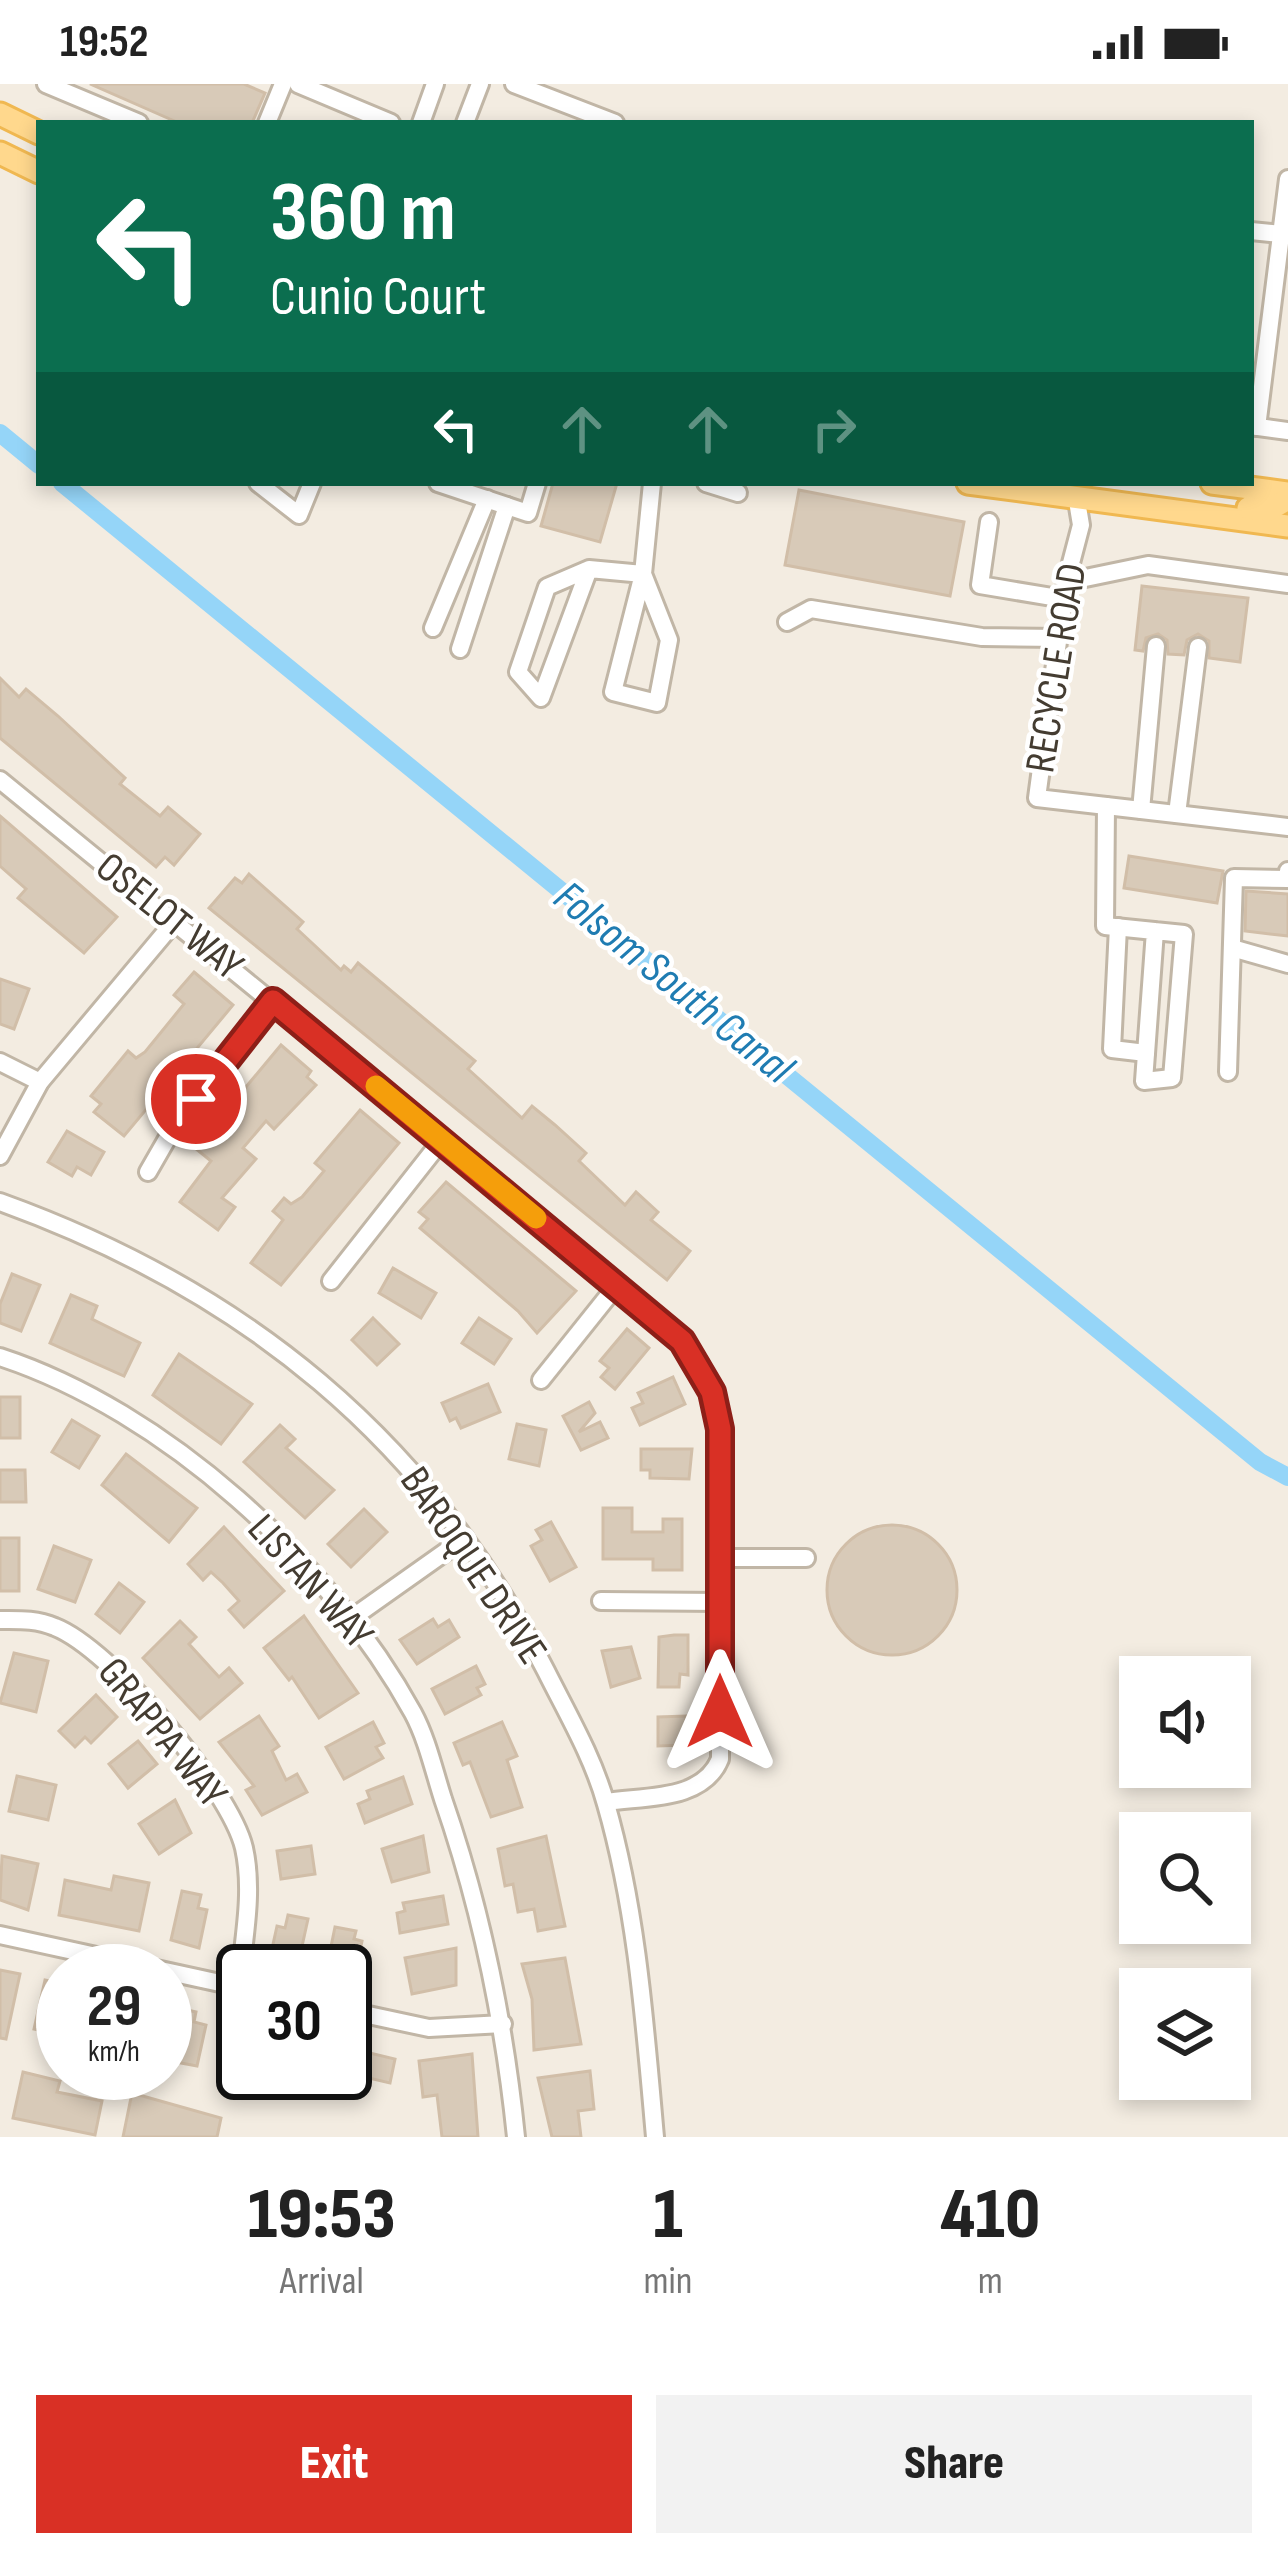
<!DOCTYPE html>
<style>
body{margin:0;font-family:"Sofia Sans Condensed",sans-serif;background:#f2f2f2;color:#222;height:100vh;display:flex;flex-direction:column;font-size:45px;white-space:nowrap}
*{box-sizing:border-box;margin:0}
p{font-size:39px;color:#767676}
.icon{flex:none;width:66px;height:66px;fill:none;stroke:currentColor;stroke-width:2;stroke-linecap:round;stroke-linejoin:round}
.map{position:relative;height:2053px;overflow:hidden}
.details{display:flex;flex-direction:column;background:#fff;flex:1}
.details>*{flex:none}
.banner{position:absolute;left:36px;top:36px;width:1218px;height:366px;border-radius:0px;box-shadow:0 6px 18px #0003;background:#0b6e4f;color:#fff;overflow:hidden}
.controls{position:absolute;left:1119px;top:1572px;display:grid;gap:24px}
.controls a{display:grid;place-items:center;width:132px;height:132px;border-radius:0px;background:#fff;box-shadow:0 6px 18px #0003;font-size:60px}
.speed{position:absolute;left:36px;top:1860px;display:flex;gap:24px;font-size:60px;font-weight:700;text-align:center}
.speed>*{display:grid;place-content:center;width:156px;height:156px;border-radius:50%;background:#fff;box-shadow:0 6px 18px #0003;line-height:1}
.speed small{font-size:30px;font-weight:400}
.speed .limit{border:6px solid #111;border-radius:18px;background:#fff;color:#111}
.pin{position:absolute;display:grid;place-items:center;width:102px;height:102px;color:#fff;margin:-51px;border:6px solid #fff;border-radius:50%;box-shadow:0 3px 12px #0007}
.me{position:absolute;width:132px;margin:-66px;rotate:0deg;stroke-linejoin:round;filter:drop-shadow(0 0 9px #0008)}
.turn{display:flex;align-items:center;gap:42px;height:252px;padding:0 36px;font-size:54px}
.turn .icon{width:156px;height:156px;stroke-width:2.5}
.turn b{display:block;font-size:84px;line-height:102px}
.lanes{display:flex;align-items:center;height:114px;padding:0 36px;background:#0003;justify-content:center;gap:60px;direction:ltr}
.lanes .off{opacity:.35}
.eta{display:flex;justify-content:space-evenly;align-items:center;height:204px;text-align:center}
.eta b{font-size:72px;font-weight:800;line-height:84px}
.primary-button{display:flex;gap:24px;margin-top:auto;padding:24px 36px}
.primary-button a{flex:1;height:138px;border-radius:0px;background:#d93025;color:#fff;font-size:48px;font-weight:800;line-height:138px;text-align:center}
.primary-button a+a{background:#f2f2f2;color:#222}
.status{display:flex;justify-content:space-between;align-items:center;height:84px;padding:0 60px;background:#fff;direction:ltr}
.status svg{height:33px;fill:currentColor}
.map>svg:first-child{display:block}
</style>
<div class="status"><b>19:52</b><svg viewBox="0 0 49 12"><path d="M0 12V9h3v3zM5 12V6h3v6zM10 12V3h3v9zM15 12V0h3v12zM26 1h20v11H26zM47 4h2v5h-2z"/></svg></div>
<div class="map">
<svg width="1288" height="2053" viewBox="0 0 1288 2053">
<rect width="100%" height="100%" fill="#f3ece1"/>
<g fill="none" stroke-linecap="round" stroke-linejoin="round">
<g stroke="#95d5f8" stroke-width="18">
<polyline points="0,349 39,381"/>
<polyline points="62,399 1260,1378 1288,1393"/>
</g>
</g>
<g fill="#d8cab8" stroke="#d1bea8" stroke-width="3">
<polygon points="90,0 244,0 265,9 252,39 179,39"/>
<polygon points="553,399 617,399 600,458 541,442"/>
<polygon points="799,406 964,438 950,512 785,481"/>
<polygon points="1142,502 1248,514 1240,578 1209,574 1209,557 1198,550 1187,556 1184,571 1168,570 1167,556 1158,550 1146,554 1143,567 1135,566"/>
<polygon points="0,594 19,613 26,605 58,632 125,694 120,700 160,732 168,723 200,750 174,781 165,773 156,783 0,654"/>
<polygon points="0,732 117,833 84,869 18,814 26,805 0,782"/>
<polygon points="1129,772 1223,787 1217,819 1124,804"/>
<polygon points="249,790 303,838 297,845 341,886 344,882 351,888 358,879 475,977 468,985 522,1034 532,1022 555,1041 586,1069 579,1077 625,1121 636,1108 658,1128 651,1136 690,1167 667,1196 209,824 235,794 242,799"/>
<polygon points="1246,807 1288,810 1288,852 1245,847"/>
<polygon points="194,888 233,921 124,1052 94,1028 101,1020 91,1012 128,967 136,974 145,968 184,920 174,911"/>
<polygon points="0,895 29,905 14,945 0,940"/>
<polygon points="281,961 311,987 307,993 316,1001 274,1045 266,1037 243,1064 256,1075 222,1114 235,1123 218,1146 180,1118 211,1077 195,1064"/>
<polygon points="360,1026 399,1059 281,1201 251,1179 283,1136 273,1127 284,1114 291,1120 302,1113 324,1087 315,1079"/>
<polygon points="67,1047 104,1068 91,1091 77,1083 72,1092 48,1078"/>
<polygon points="446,1098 576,1207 537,1249 518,1227 420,1144 428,1135 419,1128"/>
<polygon points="393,1184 436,1209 421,1234 379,1209"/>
<polygon points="12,1190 40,1201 21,1247 0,1239 0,1220"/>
<polygon points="71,1211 97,1222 92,1235 140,1259 124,1292 50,1259"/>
<polygon points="373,1234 399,1260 377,1281 352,1256"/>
<polygon points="479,1234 511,1255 494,1280 462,1259"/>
<polygon points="627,1245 649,1264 615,1305 601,1293 609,1284 600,1277"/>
<polygon points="179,1270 252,1320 221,1360 153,1311"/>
<polygon points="673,1293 685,1320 640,1341 632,1324 643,1319 638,1309"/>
<polygon points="488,1300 500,1328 461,1344 456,1334 450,1337 442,1319"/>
<rect x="0" y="1313" width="20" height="41"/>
<polygon points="589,1318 595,1329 579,1348 600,1338 608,1354 581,1366 563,1332"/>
<polygon points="72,1336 99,1352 79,1384 52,1368"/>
<polygon points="517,1340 546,1346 539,1382 509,1375"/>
<polygon points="280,1341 295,1355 286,1364 334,1406 305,1434 244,1378"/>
<polygon points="641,1365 692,1365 689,1395 650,1394 650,1386 641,1386"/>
<polygon points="126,1370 197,1424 169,1458 102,1401"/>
<polygon points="0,1386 25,1386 26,1418 0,1418"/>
<polygon points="603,1424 632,1424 632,1448 663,1448 663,1435 682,1435 682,1486 653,1486 653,1475 603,1475"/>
<polygon points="364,1425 387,1448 351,1483 328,1460"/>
<polygon points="551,1438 576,1483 550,1497 531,1462 542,1456 536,1446"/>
<circle cx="892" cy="1506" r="65"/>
<polygon points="224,1443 284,1507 244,1543 229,1526 239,1517 223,1499 211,1488 203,1496 188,1480"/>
<rect x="0" y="1454" width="19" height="53"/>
<polygon points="54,1462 91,1476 75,1518 38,1505"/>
<polygon points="119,1499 144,1518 120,1549 96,1530"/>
<polygon points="304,1532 358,1609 319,1634 292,1593 289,1596 264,1564"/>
<polygon points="433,1535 438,1543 449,1536 459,1553 417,1580 400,1556"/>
<polygon points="180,1537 196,1553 189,1560 219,1593 229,1584 242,1599 200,1635 143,1574"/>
<polygon points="674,1551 688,1551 688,1591 680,1590 679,1603 658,1603 659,1553"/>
<polygon points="631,1563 640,1594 611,1603 602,1567"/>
<polygon points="14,1569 48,1577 36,1628 0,1619"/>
<polygon points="476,1582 485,1600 477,1604 481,1611 445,1630 432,1605"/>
<polygon points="96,1611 117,1633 91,1659 85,1653 75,1663 59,1647"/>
<polygon points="259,1632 279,1662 272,1667 286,1696 297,1690 307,1708 262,1731 246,1706 254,1702 219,1658"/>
<polygon points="686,1632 686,1661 658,1662 658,1633"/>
<polygon points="373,1638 384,1659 376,1663 383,1674 344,1695 326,1663"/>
<polygon points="502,1638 517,1672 507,1676 522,1723 491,1733 470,1678 463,1681 454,1659"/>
<polygon points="138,1657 157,1680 128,1704 109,1680"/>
<polygon points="17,1692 56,1701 48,1736 9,1727"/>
<polygon points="403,1693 412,1720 365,1739 358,1720 370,1715 367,1707"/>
<polygon points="175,1716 191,1749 159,1770 139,1740"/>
<polygon points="423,1752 429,1788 392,1798 382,1765"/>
<polygon points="546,1752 565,1842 538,1847 534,1825 518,1828 513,1800 505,1802 498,1765"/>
<polygon points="311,1762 315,1790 281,1795 277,1767"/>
<polygon points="2,1772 38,1780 28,1826 0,1816"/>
<polygon points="114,1792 149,1799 139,1847 59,1831 65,1796 111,1806"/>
<polygon points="182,1807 201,1811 198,1824 207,1826 199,1864 171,1856"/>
<polygon points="443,1812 448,1840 400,1849 397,1829 405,1827 403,1819"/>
<polygon points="288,1831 308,1835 297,1885 270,1874 277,1842 285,1844"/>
<polygon points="335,1843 356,1847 354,1855 362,1857 356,1887 326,1887"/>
<polygon points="456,1864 456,1901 412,1910 405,1874"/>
<polygon points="565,1874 581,1960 534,1966 532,1915 522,1880"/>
<polygon points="0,1886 20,1890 6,1955 0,1954"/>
<polygon points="45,1896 63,1900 63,1938 56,1936 53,1949 34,1945"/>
<polygon points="173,1923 196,1928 194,1938 206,1941 197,1982 165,1976"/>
<polygon points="345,1963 395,1975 390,1999 369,1994 367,2003 345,1999"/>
<polygon points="472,1970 478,2053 442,2053 437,2011 423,2013 419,1977"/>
<polygon points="590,1987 594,2025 578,2027 581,2053 552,2053 538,1994"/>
<polygon points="23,1988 60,1997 57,2008 102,2017 95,2051 13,2034"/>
<polygon points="132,2009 221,2034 217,2053 123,2053"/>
</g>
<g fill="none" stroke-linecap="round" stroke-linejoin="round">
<g stroke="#c1b6a6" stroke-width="22">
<g id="minor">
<polyline points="46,0 139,39"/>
<polyline points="298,0 391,39"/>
<polyline points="514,0 615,39"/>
<polyline points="267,39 283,0"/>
<polyline points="421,39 435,0"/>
<polyline points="465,39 480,0"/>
<polyline points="1251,147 1281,150"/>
<polyline points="1251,342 1288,347"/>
<polyline points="1257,343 1288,95"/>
<polyline points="258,399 299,431 312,399"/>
<polyline points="438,399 528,429 537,399"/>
<polyline points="706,399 738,409"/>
<polyline points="1077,417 1081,441 1066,498 1037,714 1288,743"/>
<polyline points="989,438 980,501 1064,515"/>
<polyline points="589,485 541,614 518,588 547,503 589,485 643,490 669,556 657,619 613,608 643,490 652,399"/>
<polyline points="1066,498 1148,481 1288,500"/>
<polyline points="787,538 811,525 982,553 1059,554"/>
<polyline points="433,544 487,415"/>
<polyline points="460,565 507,422"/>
<path d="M 0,696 L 664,1238 L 700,1280 L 720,1345 L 720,1675 C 703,1717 646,1712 606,1718"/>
<polyline points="1106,722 1105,842 1184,850 1172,994 1144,997 1155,847"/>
<polyline points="1141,726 1156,562"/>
<polyline points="1177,730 1198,563"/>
<polyline points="1118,843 1112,965 1146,969"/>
<polyline points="1232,864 1288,880"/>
<polyline points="0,978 40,998"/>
<polyline points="1228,988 1234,794 1288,795 1288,787"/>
<polyline points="0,1072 40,998 175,837"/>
<polyline points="148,1088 171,1048 273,918"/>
<path d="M 0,1118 C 244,1206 427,1354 546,1587 C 567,1629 593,1673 606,1720 C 637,1827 645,1942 655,2053"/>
<polyline points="331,1197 442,1056"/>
<path d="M 0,1273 C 165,1327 330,1478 413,1629 C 427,1655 434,1687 443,1715 C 482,1827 504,1936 516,2053"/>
<polyline points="541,1296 617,1201"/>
<polyline points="720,1474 806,1474"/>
<polyline points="601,1517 720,1518"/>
<polyline points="352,1534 465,1454"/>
<path d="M 0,1536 C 19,1536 36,1535 55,1543 C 111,1565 230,1705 244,1764 C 254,1809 243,1858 239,1903"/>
<polyline points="0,1851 243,1904"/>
<polyline points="345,1926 429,1944 503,1940"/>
</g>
</g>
<g stroke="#f0b851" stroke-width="27">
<g id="major">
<polyline points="0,30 39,49"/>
<polyline points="0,69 39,88"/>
<polyline points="968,399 1288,442"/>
<polyline points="1212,399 1288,409"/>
<polyline points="1248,424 1269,426 1288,415"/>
</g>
</g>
<use href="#minor" stroke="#fff" stroke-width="16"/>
<use href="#major" stroke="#ffd88d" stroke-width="21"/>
</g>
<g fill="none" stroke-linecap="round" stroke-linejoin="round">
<g stroke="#8d1f18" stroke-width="30">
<polyline id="route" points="196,1015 273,917 682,1257 712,1308 720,1345 720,1628"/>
</g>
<use href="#route" stroke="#d93025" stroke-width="21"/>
<polyline stroke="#f59e0b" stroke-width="21" points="376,1002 536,1134"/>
</g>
<g text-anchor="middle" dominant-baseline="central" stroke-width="9" stroke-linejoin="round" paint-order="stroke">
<g font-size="42" fill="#443c31" stroke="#fff">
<text transform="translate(1057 584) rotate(-81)">RECYCLE ROAD</text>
<text transform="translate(169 833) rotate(39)">OSELOT WAY</text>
<text transform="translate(473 1482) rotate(56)">BAROQUE DRIVE</text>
<text transform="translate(310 1498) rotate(48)">LISTAN WAY</text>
<text transform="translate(162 1649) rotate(51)">GRAPPA WAY</text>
</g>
<g font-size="45" font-style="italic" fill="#1f7cb2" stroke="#fff">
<text transform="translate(673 899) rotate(39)">Folsom South Canal</text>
</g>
</g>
</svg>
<div class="controls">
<a><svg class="icon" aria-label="sound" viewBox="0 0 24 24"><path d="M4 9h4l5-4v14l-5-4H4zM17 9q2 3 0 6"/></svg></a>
<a><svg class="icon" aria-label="search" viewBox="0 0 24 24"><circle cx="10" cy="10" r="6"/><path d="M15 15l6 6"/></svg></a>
<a><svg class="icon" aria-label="layers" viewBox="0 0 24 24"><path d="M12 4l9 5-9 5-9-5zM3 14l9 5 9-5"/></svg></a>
</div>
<div class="speed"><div>29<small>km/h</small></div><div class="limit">30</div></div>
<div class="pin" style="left:196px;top:1015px;background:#d93025"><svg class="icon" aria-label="arrive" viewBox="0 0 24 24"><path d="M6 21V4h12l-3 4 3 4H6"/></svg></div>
<svg class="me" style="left:720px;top:1628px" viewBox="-20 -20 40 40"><path d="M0-17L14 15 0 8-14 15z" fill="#d93025" stroke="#fff" stroke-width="4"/></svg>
<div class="banner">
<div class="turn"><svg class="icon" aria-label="left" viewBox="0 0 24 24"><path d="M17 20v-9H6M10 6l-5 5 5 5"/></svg><div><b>360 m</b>Cunio Court</div></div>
<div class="lanes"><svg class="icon" aria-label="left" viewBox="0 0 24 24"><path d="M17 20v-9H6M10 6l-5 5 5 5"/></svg><svg class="icon off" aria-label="ahead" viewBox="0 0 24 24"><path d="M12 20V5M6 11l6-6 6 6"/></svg><svg class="icon off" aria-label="ahead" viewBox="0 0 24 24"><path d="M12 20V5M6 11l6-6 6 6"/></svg><svg class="icon off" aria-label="right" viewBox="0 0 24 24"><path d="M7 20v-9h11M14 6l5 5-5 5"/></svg></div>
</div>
</div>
<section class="details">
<div class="eta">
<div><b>19:53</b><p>Arrival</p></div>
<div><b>1</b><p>min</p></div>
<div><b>410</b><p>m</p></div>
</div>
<div class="primary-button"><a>Exit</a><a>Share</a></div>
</section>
